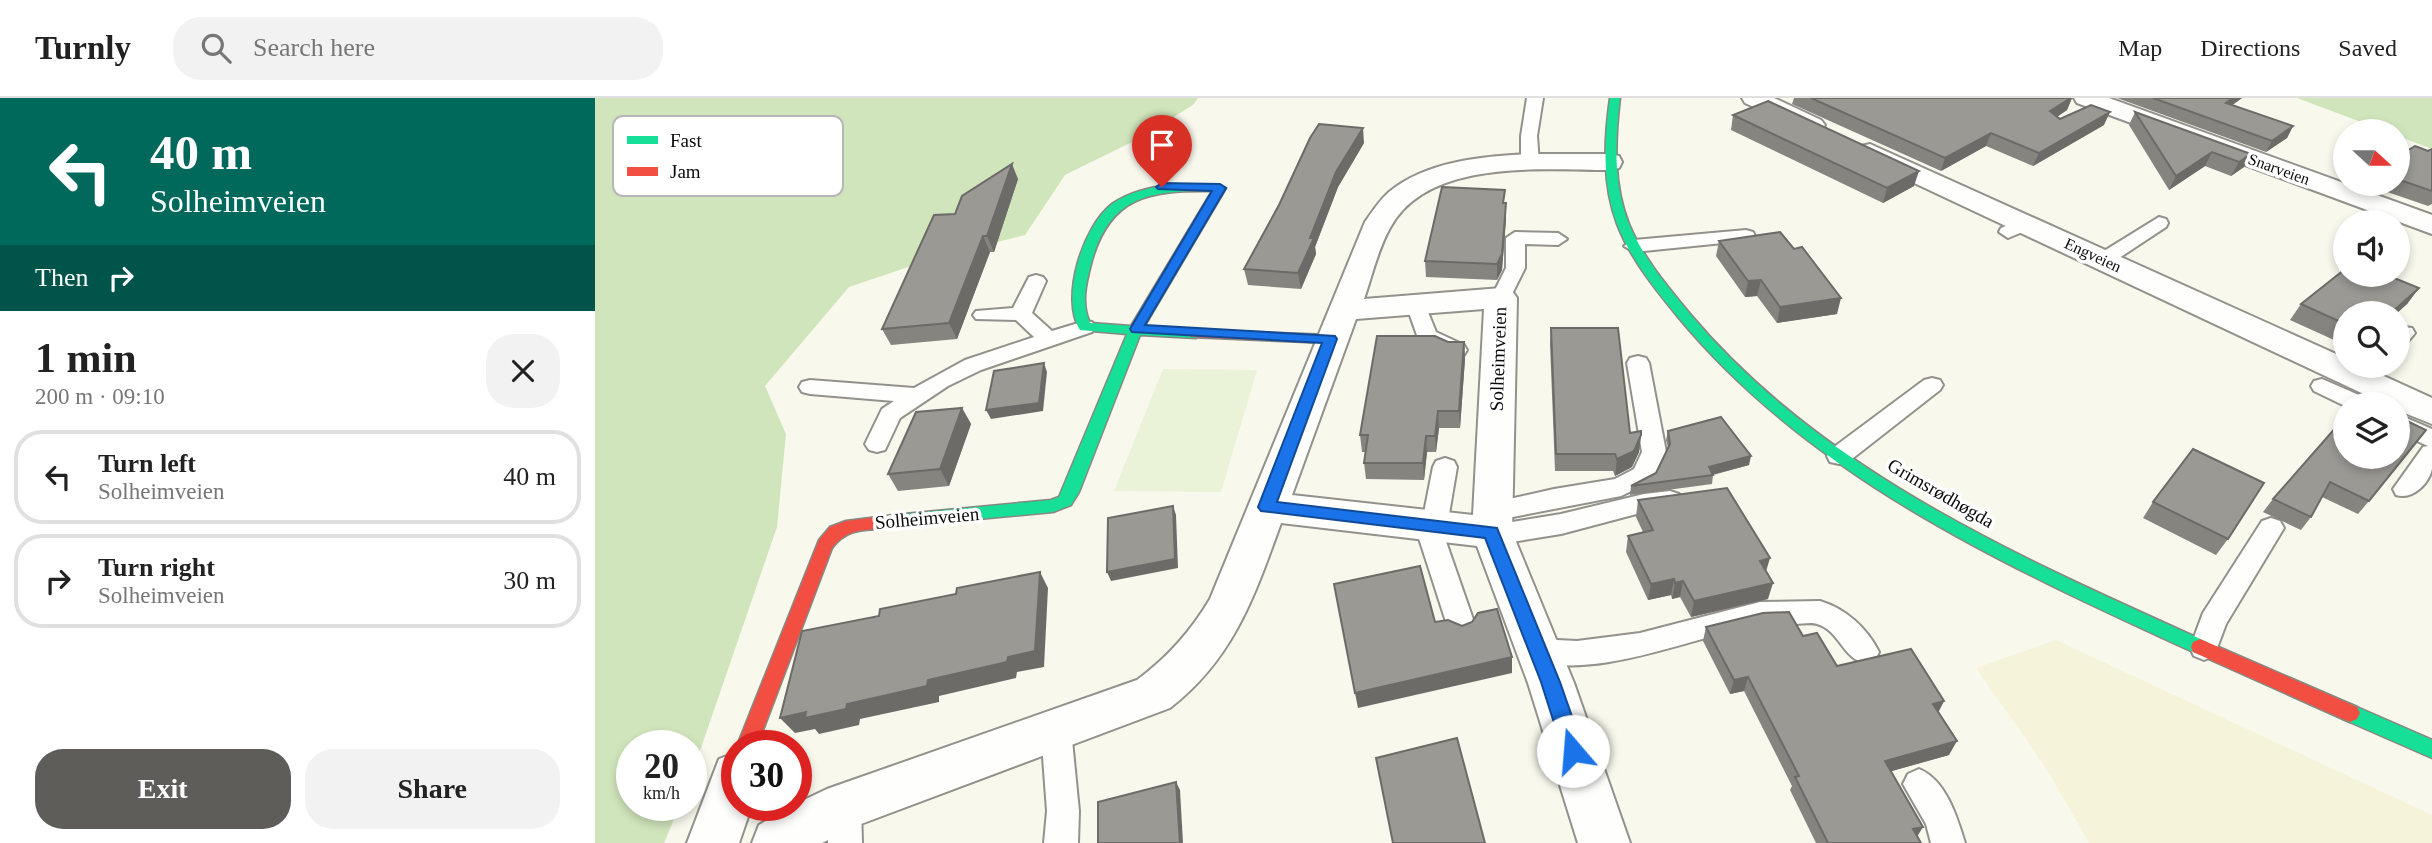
<!DOCTYPE html>
<meta charset="utf-8">
<style>
body{margin:0;font-family:Georgia,serif;background:#f2f2f2;color:#222;height:100vh;display:flex;flex-direction:column;font-size:26px;white-space:nowrap}
*{box-sizing:border-box;margin:0}
p{font-size:23px;color:#767676}
.icon{flex:none;width:38px;height:38px;fill:none;stroke:currentColor;stroke-width:2;stroke-linecap:round;stroke-linejoin:round}
.map{position:relative;flex:1;overflow:hidden}
.panel{display:flex;flex-direction:column;background:#fff;width:595px}
.panel>*{flex:none}
.top-card{background:#00695c;color:#fff;overflow:hidden}
.needle{width:46px;rotate:111deg}
.fabs{position:absolute;left:1738px;top:21px;display:grid;gap:14px}
.fabs a{display:grid;place-items:center;width:77px;height:77px;border-radius:50%;background:#fff;box-shadow:0 4px 10px #0003;font-size:35px}
.speed{position:absolute;left:21px;top:632px;display:flex;gap:14px;font-size:35px;font-weight:700;text-align:center}
.speed>*{display:grid;place-content:center;width:91px;height:91px;border-radius:50%;background:#fff;box-shadow:0 4px 10px #0003;line-height:1}
.speed small{font-size:18px;font-weight:400}
.speed .limit{border:10px solid #d22;background:#fff;color:#111}
.pin{position:absolute;display:grid;place-items:center;width:60px;height:60px;color:#fff;margin:-72px -30px;border-radius:50% 50% 50% 0;rotate:-45deg;box-shadow:0 0 7px #0007}
.pin .icon{rotate:45deg}
.me{position:absolute;width:77px;margin:-38px;rotate:342deg;stroke-linejoin:round;filter:drop-shadow(0 0 5px #0008)}
.turn{display:flex;align-items:center;gap:24px;height:147px;padding:0 35px;font-size:32px}
.turn .icon{width:91px;height:91px;stroke-width:2.5}
.turn b{display:block;font-size:49px;line-height:60px}
.then{display:flex;align-items:center;height:66px;padding:0 35px;background:#0003;gap:14px;font-size:26px}
.round{display:grid;place-items:center;flex:none;width:74px;height:74px;border-radius:28px;background:#f2f2f2}
.overview{display:flex;align-items:center;justify-content:space-between;height:119px;padding:0 35px}
h1{font-size:42px;font-weight:600;line-height:52px}
.primary-button{display:flex;gap:14px;margin-top:auto;padding:14px 35px}
.primary-button a{flex:1;height:80px;border-radius:28px;background:#5e5d59;color:#fff;font-size:28px;font-weight:600;line-height:80px;text-align:center}
.primary-button a+a{background:#f2f2f2;color:#222}
ul{padding:0;list-style:none}
li{display:flex;align-items:center;gap:21px;height:94px;margin:0 14px 10px;padding:0 21px;border:4px solid #e0e0e0;border-radius:28px}
li div{flex:1}
li b{display:block;font-size:26px}
li em{font-style:normal}
header{display:flex;align-items:center;gap:42px;box-sizing:border-box;height:98px;padding:0 35px;background:#fff;border-bottom:2px solid #e0e0e0}
header strong{font-size:33px}
nav{display:flex;gap:38px;margin-inline-start:auto;font-size:24px}
.search{width:490px;height:63px;background:#f2f2f2;display:flex;align-items:center;gap:18px;box-sizing:border-box;padding:0 24px;border-radius:28px;color:#767676;font-size:26px}
main{display:flex;flex:1;min-height:0}
.map>svg:first-child{display:block}
</style>
<header>
<strong>Turnly</strong>
<div class="search"><svg class="icon" aria-label="search" viewBox="0 0 24 24"><circle cx="10" cy="10" r="6"/><path d="M15 15l6 6"/></svg>Search here</div>
<nav><a>Map</a><a>Directions</a><a>Saved</a></nav>
</header>
<main>
<section class="panel">
<div class="top-card">
<div class="turn"><svg class="icon" aria-label="left" viewBox="0 0 24 24"><path d="M17 20v-9H6M10 6l-5 5 5 5"/></svg><div><b>40 m</b>Solheimveien</div></div>
<div class="then">Then<svg class="icon" aria-label="right" viewBox="0 0 24 24"><path d="M7 20v-9h11M14 6l5 5-5 5"/></svg></div>
</div>
<div class="overview"><div><h1>1 min</h1><p>200 m · 09:10</p></div><a class="round"><svg class="icon" aria-label="close" viewBox="0 0 24 24"><path d="M6 6l12 12M18 6L6 18"/></svg></a></div>
<ul>
<li><svg class="icon" aria-label="left" viewBox="0 0 24 24"><path d="M17 20v-9H6M10 6l-5 5 5 5"/></svg><div><b>Turn left</b><p>Solheimveien</p></div><em>40 m</em></li>
<li><svg class="icon" aria-label="right" viewBox="0 0 24 24"><path d="M7 20v-9h11M14 6l5 5-5 5"/></svg><div><b>Turn right</b><p>Solheimveien</p></div><em>30 m</em></li>
</ul>
<div class="primary-button"><a>Exit</a><a>Share</a></div>
</section>
<div class="map">
<svg width="1837" height="745" viewBox="0 0 1837 745">
<rect width="100%" height="100%" fill="#f9f8ed"/>
<polygon fill="#f5f4da" points="1461,542 1837,717 1837,745 1494,745 1451,670 1381,570"/>
<g fill="#d1e5bc">
<polygon points="0,0 603,0 598,7 543,41 470,77 430,137 340,160 254,189 170,288 191,336 182,429 96,679 96,648 37,648 37,707 85,707 69,745 0,745"/>
<polygon points="1702,0 1837,0 1837,51 1803,38 1802,33 1790,33"/>
</g>
<polygon fill="#eaf2d8" points="568,271 662,272 626,394 519,393"/>
<g fill="none" stroke-linecap="round" stroke-linejoin="round">
<g stroke="#92918c" stroke-width="4">
<g id="lane">
<polygon points="932,0 948,0 942,38 944,65 935,70 926,65 926,38"/>
<polygon points="1564,119 1571,121 1573,125 1571,129 1515,166 1501,166 1498,162 1501,158"/>
<polygon points="1430,120 1439,126 1437,130 1413,140 1404,134 1406,130"/>
<polygon points="1151,132 1158,134 1160,138 1158,142 1039,154 1029,148 1039,142"/>
<polygon points="920,134 963,135 972,141 963,147 930,146 930,170 913,204 899,204 896,200 911,170 911,140"/>
<polygon points="441,177 448,179 451,183 437,215 457,233 490,223 497,224 501,229 497,234 386,272 353,288 305,320 290,352 282,354 274,352 270,346 287,311 299,303 215,296 207,294 204,289 207,284 215,282 319,290 370,262 439,239 421,222 381,221 378,217 381,213 418,210 434,179"/>
<polygon points="821,200 828,202 841,234 869,247 872,252 869,257 853,257 824,243 811,206 814,202"/>
<polygon points="1809,229 1817,230 1820,235 1810,247 1802,248 1802,230"/>
<polygon points="1043,258 1051,260 1054,265 1071,354 1057,383 1026,398 897,423 888,421 884,414 888,407 959,391 1020,381 1039,371 1047,354 1032,265 1035,260"/>
<polygon points="1337,280 1345,282 1348,287 1345,292 1253,364 1244,366 1235,364 1232,358 1235,352 1329,282"/>
<polygon points="1727,281 1773,301 1776,306 1750,308 1719,293 1716,288 1719,283"/>
<path d="M 1802,316 L 1837,331 C 1837,343 1837,359 1837,371 C 1833,387 1817,402 1801,397 L 1798,391 L 1828,349 L 1833,348 L 1802,334 Z"/>
<polygon points="850,360 859,363 862,369 852,428 848,435 881,530 877,538 867,542 857,538 853,530 820,428 828,420 838,369 841,363"/>
<polygon points="1075,393 1084,396 1088,402 1084,408 1049,414 966,436 898,447 889,444 885,437 889,430 898,427 966,416 1049,396"/>
<polygon points="1676,420 1685,423 1689,430 1631,526 1619,558 1609,562 1599,558 1595,550 1608,515 1667,423"/>
<path d="M 1225,503 C 1251,511 1272,530 1284,554 L 1280,562 C 1250,573 1248,533 1222,526 C 1216,524 1207,526 1201,526 C 1189,526 1175,525 1163,527 C 1097,539 999,584 933,561 L 929,553 L 933,545 L 943,541 L 982,543 L 1045,535 L 1165,504 Z"/>
<polygon points="461,618 472,622 476,632 484,713 483,745 449,745 452,713 446,632 450,622"/>
<path d="M 1324,671 C 1351,682 1362,719 1370,745 L 1336,745 L 1331,726 L 1308,686 L 1313,676 Z"/>
<polygon points="250,693 261,697 266,708 267,745 233,745 234,708 239,697"/>
</g>
</g>
<g stroke="#92918c" stroke-width="4">
<g id="street">
<polygon points="1147,0 1179,0 1226,22 1230,27 1226,32 1217,35 1208,32 1150,5"/>
<polygon points="1479,0 1514,0 1837,117 1837,136 1482,5"/>
<polygon points="1275,46 1750,260 1750,268 1767,268 1837,300 1837,326 1802,312 1802,306 1790,306 1266,60 1262,54 1266,48"/>
<path d="M 935,56 L 1014,56 L 1024,58 L 1027,64 L 1024,70 L 1014,72 C 948,72 832,60 795,130 C 783,151 777,178 769,201 L 906,190 L 917,193 L 922,200 L 917,434 L 979,585 L 1035,745 L 983,745 L 933,585 L 882,448 L 686,425 C 659,499 639,560 575,610 L 266,726 L 227,745 L 157,745 L 164,727 L 190,711 L 232,691 L 542,582 C 572,560 596,533 615,501 L 770,124 C 777,114 784,103 794,94 C 831,63 889,58 935,56 ZM 889,211 L 878,417 L 697,397 L 761,221 Z"/>
<polygon points="142,654 142,707 157,707 144,745 92,745 124,661"/>
</g>
</g>
<g stroke="#888883" stroke-width="3">
<g id="fast">
<path d="M 1015,0 L 1025,0 C 1020,42 1018,86 1034,126 C 1048,160 1073,189 1096,217 C 1229,375 1428,461 1612,544 L 1614,549 L 1612,554 L 1605,557 L 1598,554 C 1413,469 1216,380 1083,219 C 1060,191 1035,160 1022,126 C 1007,86 1009,42 1015,0 Z"/>
<path d="M 574,87 L 625,87 L 631,90 L 549,229 L 601,232 L 608,236 L 601,240 L 545,237 L 484,394 L 476,407 L 458,414 L 299,429 L 293,427 L 291,423 L 293,419 L 299,417 L 456,402 L 464,399 L 532,236 L 485,232 C 465,200 488,128 517,106 C 534,94 553,90 574,87 ZM 617,93 L 536,228 L 495,225 C 486,206 491,185 496,166 C 514,98 554,92 617,93 Z"/>
<polygon points="1755,606 1837,642 1837,660 1748,621 1745,615 1748,609"/>
</g>
</g>
<g stroke="#888883" stroke-width="3">
<g id="jam">
<polygon points="601,232 735,237 742,241 735,245 596,239 594,236 596,233"/>
<path d="M 299,417 L 305,419 L 307,423 L 305,427 C 278,436 257,424 237,450 L 162,648 L 142,648 L 224,442 L 235,429 L 251,423 Z"/>
<polygon points="1605,541 1762,609 1765,615 1762,621 1755,624 1748,621 1598,554 1596,549 1598,544"/>
</g>
</g>
<use href="#lane" fill="#fefefc" fill-rule="evenodd"/>
<use href="#street" fill="#fefefc" fill-rule="evenodd"/>
<use href="#fast" fill="#16e098" fill-rule="evenodd"/>
<use href="#jam" fill="#f24e42" fill-rule="evenodd"/>
</g>
<g fill="#85847f">
<polygon points="1199,0 1477,0 1472,12 1462,19 1465,21 1509,27 1438,68 1391,48 1346,73 1197,6"/>
<polygon points="1522,0 1647,0 1637,7 1698,28 1692,40 1671,54"/>
<polygon points="1540,14 1656,56 1649,69 1636,78 1610,68 1574,92 1534,27"/>
<polygon points="1138,17 1319,88 1288,105 1136,32"/>
<polygon points="769,45 743,89 720,149 721,156 706,191 653,187 649,171 684,107"/>
<polygon points="1837,51 1837,106 1833,108 1772,87 1773,86 1802,86 1802,59 1833,53"/>
<polygon points="423,81 399,154 395,154 362,241 296,247 287,231 360,116"/>
<polygon points="910,105 911,121 907,172 902,182 831,179 830,163"/>
<polygon points="1124,143 1199,151 1242,216 1182,225 1162,198 1150,199 1121,158"/>
<polygon points="1824,190 1812,206 1802,215 1750,215 1750,247 1695,222 1706,206"/>
<polygon points="956,230 1035,335 1046,337 1044,354 1037,369 1020,378 1018,373 960,373 955,246"/>
<polygon points="853,244 869,244 870,261 865,330 844,330 841,354 832,354 829,382 771,381 769,365 771,354 767,354 765,337"/>
<polygon points="367,310 376,326 354,388 303,393 293,376"/>
<polygon points="1750,319 1774,403 1763,416 1727,399 1716,419 1706,432 1668,414 1678,401"/>
<polygon points="1073,333 1154,367 1118,377 1117,386 1035,397 1036,388 1061,375 1073,350 1071,342"/>
<polygon points="1043,402 1171,474 1173,501 1096,519 1085,499 1077,501 1076,497 1053,502 1031,454 1033,438 1048,434 1041,419"/>
<polygon points="1558,404 1633,441 1621,457 1548,420"/>
<polygon points="1111,529 1208,538 1242,568 1349,603 1343,614 1354,657 1296,673 1322,738 1326,745 1221,745 1195,692 1197,688 1149,593 1135,596 1108,543"/>
</g>
<g fill="#6c6b68">
<polygon points="1477,0 1472,12 1451,26 1455,13"/>
<polygon points="1638,0 1647,0 1625,16 1631,5"/>
<polygon points="1515,14 1509,27 1438,68 1444,55"/>
<polygon points="1698,28 1692,40 1671,54 1677,43"/>
<polygon points="768,30 769,45 743,89 720,149 721,156 706,191 703,175 715,140 741,74"/>
<polygon points="1396,35 1391,48 1346,73 1350,60"/>
<polygon points="1617,54 1610,68 1574,92 1581,78"/>
<polygon points="1656,56 1649,69 1636,78 1644,64"/>
<polygon points="417,66 423,81 399,154 392,138"/>
<polygon points="1324,73 1319,88 1288,105 1292,90"/>
<polygon points="911,105 911,121 907,172 902,182 902,166"/>
<polygon points="388,138 395,154 362,241 354,225"/>
<polygon points="1166,182 1162,198 1150,199 1153,183"/>
<polygon points="1824,190 1812,206 1802,215 1796,215"/>
<polygon points="1246,200 1242,216 1182,225 1185,209"/>
<polygon points="869,244 870,261 865,330 864,313"/>
<polygon points="449,265 452,274 448,313 396,321 391,312"/>
<polygon points="367,310 376,326 354,388 345,371"/>
<polygon points="843,313 844,330 841,354 840,338"/>
<polygon points="1046,337 1044,354 1037,369 1020,378 1022,361"/>
<polygon points="831,338 832,354 829,382 828,365"/>
<polygon points="1156,358 1154,367 1112,378 1114,369"/>
<polygon points="578,408 581,417 583,470 516,483 512,474"/>
<polygon points="1175,460 1170,477 1165,463"/>
<polygon points="445,474 453,490 449,569 422,574 421,580 344,598 344,604 265,621 264,627 224,636 220,631 200,635 185,620 252,606 413,559"/>
<polygon points="1079,481 1076,497 1053,502 1056,486"/>
<polygon points="1088,483 1085,499 1077,501 1080,485"/>
<polygon points="1178,485 1173,501 1096,519 1099,503"/>
<polygon points="917,559 917,575 763,610 760,595"/>
<polygon points="1153,579 1149,593 1135,596 1139,582"/>
<polygon points="1349,603 1342,617 1338,606"/>
<polygon points="1362,643 1354,657 1283,677 1290,663"/>
<polygon points="581,684 585,692 588,745 585,745"/>
<polygon points="1328,729 1320,742 1318,731"/>
</g>
<g fill="#9b9994" stroke="#6c6b68" stroke-width="2">
<polygon points="1216,0 1476,0 1455,13 1465,21 1496,7 1515,14 1444,55 1396,35 1350,60"/>
<polygon points="1558,0 1638,0 1631,5 1698,28 1677,43"/>
<polygon points="1173,3 1324,73 1292,90 1138,17"/>
<polygon points="1540,14 1656,56 1644,64 1617,54 1581,78"/>
<polygon points="724,26 768,30 741,74 715,140 719,140 703,175 649,171 684,107 715,40"/>
<polygon points="1820,48 1833,53 1837,51 1837,93 1802,81 1802,59"/>
<polygon points="417,66 392,138 388,138 354,225 287,231 339,117 360,116 367,98"/>
<polygon points="847,89 910,92 908,105 911,105 907,156 902,166 830,163"/>
<polygon points="1185,134 1199,151 1207,149 1246,200 1185,209 1166,182 1153,183 1124,143"/>
<polygon points="1750,171 1750,177 1792,177 1824,190 1796,215 1750,215 1750,226 1706,206"/>
<polygon points="956,230 1023,230 1035,335 1046,333 1046,337 1039,353 1022,361 1020,356 961,356"/>
<polygon points="782,238 840,238 853,244 869,244 864,313 843,313 840,338 831,338 828,365 769,365 773,337 765,337"/>
<polygon points="449,265 444,305 391,312 399,273"/>
<polygon points="1768,299 1785,306 1761,306"/>
<polygon points="367,310 345,371 293,376 321,314"/>
<polygon points="1802,314 1810,318 1812,323 1831,332 1774,403 1735,384 1716,419 1678,401 1750,319 1750,359 1802,359"/>
<polygon points="1126,319 1156,358 1114,369 1118,377 1036,388 1061,375 1075,346 1073,333"/>
<polygon points="1598,351 1669,385 1633,441 1558,404"/>
<polygon points="1132,390 1175,460 1165,463 1178,485 1099,503 1088,483 1080,485 1079,481 1056,486 1033,438 1058,432 1043,402"/>
<polygon points="578,408 580,461 512,474 513,420"/>
<polygon points="825,468 840,524 853,522 867,528 877,524 883,515 902,511 917,559 760,595 739,486"/>
<polygon points="445,474 440,553 413,559 412,564 333,582 332,588 252,606 251,611 210,620 211,614 185,620 207,533 284,518 285,511 361,496 362,490"/>
<polygon points="1194,514 1208,538 1222,535 1242,568 1316,551 1349,603 1338,606 1362,643 1290,663 1328,729 1318,731 1326,745 1233,745 1200,679 1204,678 1153,579 1139,582 1111,529 1168,515"/>
<polygon points="862,640 890,745 798,745 781,660"/>
<polygon points="581,684 585,745 503,745 503,704"/>
</g>
<polygon fill="#1a73e8" stroke="#114b97" stroke-width="2" points="567,85 625,86 631,90 550,227 740,238 742,241 682,404 902,430 965,584 989,653 986,660 978,662 971,660 968,653 946,584 890,440 666,413 663,409 727,245 537,234 535,231 617,93 563,91 561,89"/>
<g text-anchor="middle" dominant-baseline="central" stroke-width="7" stroke-linejoin="round" paint-order="stroke">
<g font-size="16" fill="#0a0a0a" stroke="#fff">
<text transform="translate(1684 71) rotate(20)">Snarveien</text>
<text transform="translate(1498 157) rotate(25)">Engveien</text>
</g>
<g font-size="19" fill="#0a0a0a" stroke="#fff">
<text transform="translate(903 261) rotate(-88)">Solheimveien</text>
<text transform="translate(1346 395) rotate(30)">Grimsrødhøgda</text>
<text transform="translate(332 420) rotate(-5)">Solheimveien</text>
</g>
</g>
<rect x="18" y="18" width="230" height="80" rx="10" fill="#fff" stroke="#b6b6b6" stroke-width="2"/>
<rect x="32" y="38" width="31" height="8" fill="#16e098"/>
<rect x="32" y="69" width="31" height="9" fill="#f24e42"/>
<g font-size="19" fill="#0a0a0a">
<text x="75" y="49">Fast</text>
<text x="75" y="80">Jam</text>
</g>
</svg>
<div class="fabs">
<a><svg class="needle" viewBox="-14 -14 28 28"><path d="M0-13l5 13h-10z" fill="#e53935"/><path d="M0 13l5-13h-10z" fill="#767676"/></svg></a>
<a><svg class="icon" aria-label="sound" viewBox="0 0 24 24"><path d="M4 9h4l5-4v14l-5-4H4zM17 9q2 3 0 6"/></svg></a>
<a><svg class="icon" aria-label="search" viewBox="0 0 24 24"><circle cx="10" cy="10" r="6"/><path d="M15 15l6 6"/></svg></a>
<a><svg class="icon" aria-label="layers" viewBox="0 0 24 24"><path d="M12 4l9 5-9 5-9-5zM3 14l9 5 9-5"/></svg></a>
</div>
<div class="speed"><div>20<small>km/h</small></div><div class="limit">30</div></div>
<div class="pin" style="left:567px;top:89px;background:#d93025"><svg class="icon" aria-label="arrive" viewBox="0 0 24 24"><path d="M6 21V4h12l-3 4 3 4H6"/></svg></div>
<svg class="me" style="left:978px;top:653px" viewBox="-20 -20 40 40"><circle r="19" fill="#fff"/><path d="M0-13L10 11 0 6-10 11z" fill="#1a73e8"/></svg>
</div>
</main>
